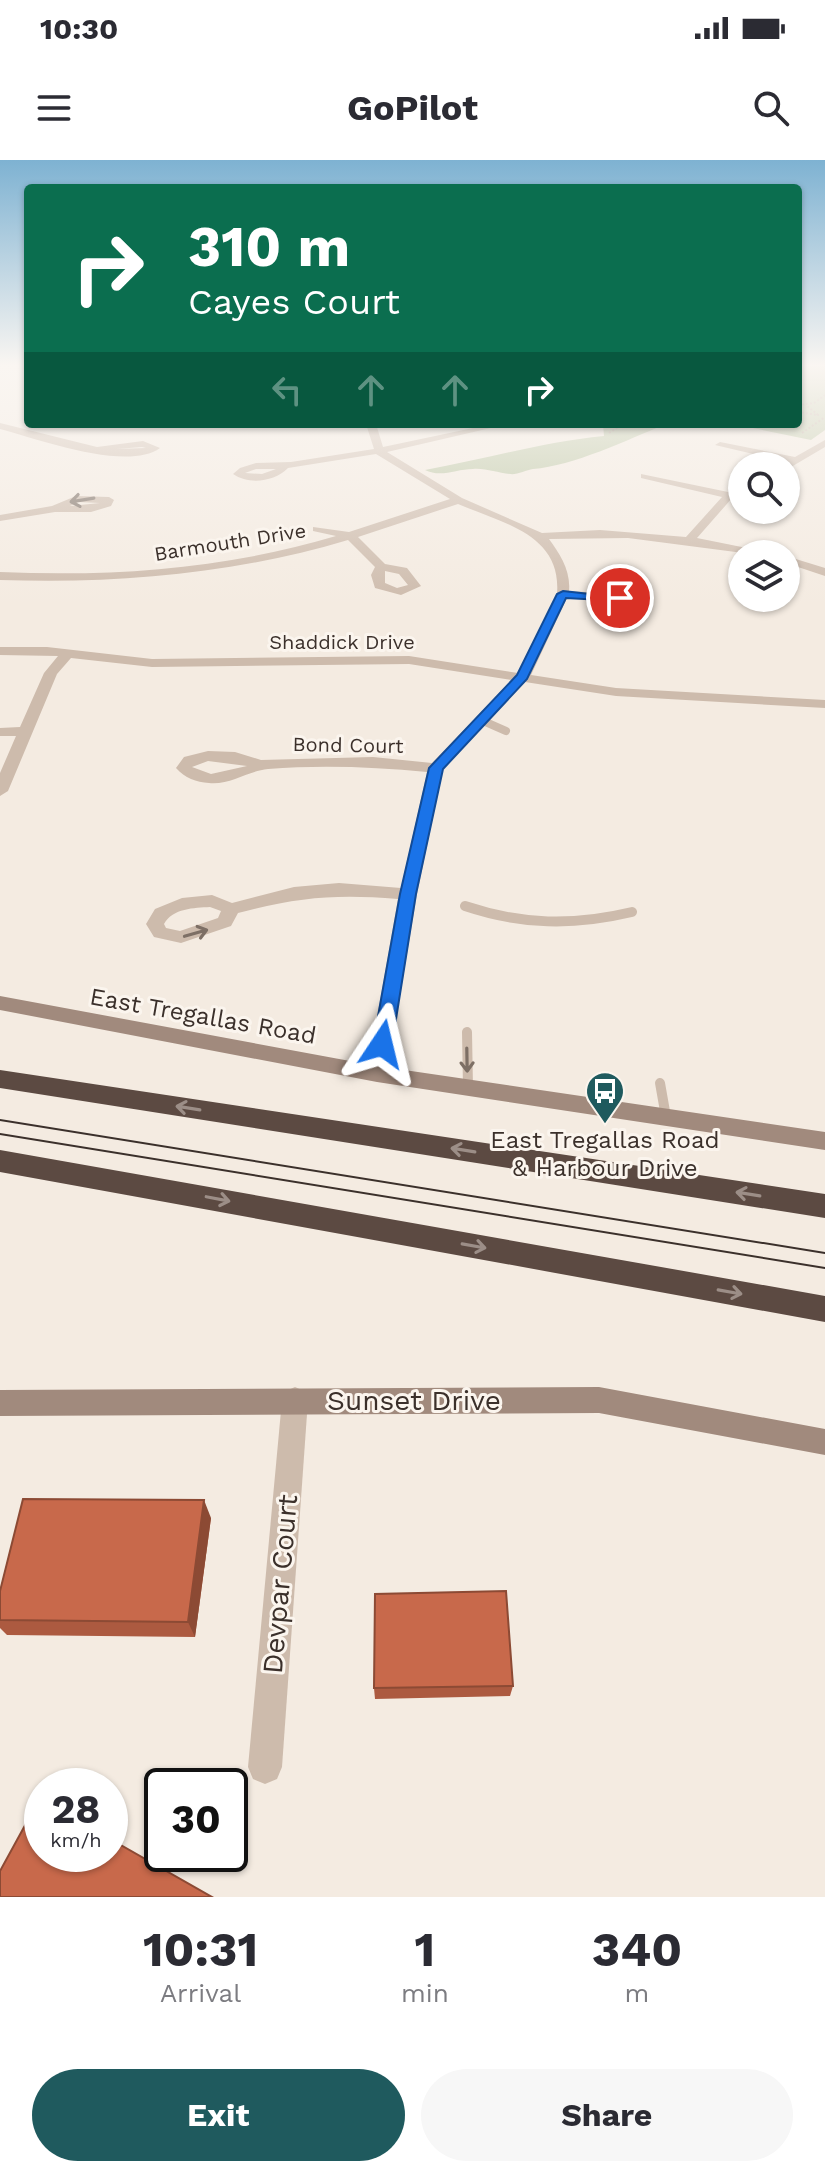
<!DOCTYPE html>
<style>
body{margin:0;font-family:"Work Sans",sans-serif;background:#f7f7f7;color:#2b2b33;height:100vh;display:flex;flex-direction:column;font-size:30px;white-space:nowrap}
*{box-sizing:border-box;margin:0}
p{font-size:26px;color:#7c7c81}
.icon{flex:none;width:44px;height:44px;fill:none;stroke:currentColor;stroke-width:2;stroke-linecap:round;stroke-linejoin:round}
.map{position:relative;height:1737px;overflow:hidden}
.sheet{display:flex;flex-direction:column;background:#fff;flex:1}
.sheet>*{flex:none}
.hud{position:absolute;left:24px;top:24px;width:778px;height:244px;border-radius:8px;box-shadow:0 2px 6px #0004;background:#0b6e4f;color:#fff;overflow:hidden}
.buttons{position:absolute;left:728px;top:292px;display:grid;gap:16px}
.buttons a{display:grid;place-items:center;width:72px;height:72px;border-radius:50%;background:#fff;box-shadow:0 2px 6px #0004;font-size:40px}
.speed{position:absolute;left:24px;top:1608px;display:flex;gap:16px;font-size:40px;font-weight:700;text-align:center}
.speed>*{display:grid;place-content:center;width:104px;height:104px;border-radius:50%;background:#fff;box-shadow:0 2px 6px #0004;line-height:1}
.speed small{font-size:20px;font-weight:400}
.speed .limit{border:4px solid #111;border-radius:12px;background:#fff;color:#111}
.pin{position:absolute;display:grid;place-items:center;width:68px;height:68px;color:#fff;margin:-34px;border:4px solid #fff;border-radius:50%;box-shadow:0 2px 8px #0007}
.me{position:absolute;width:88px;margin:-44px;rotate:10deg;stroke-linejoin:round;filter:drop-shadow(0 0 6px #0008)}
.turn{display:flex;align-items:center;gap:28px;height:168px;padding:0 32px;font-size:36px}
.turn .icon{width:104px;height:104px;stroke-width:2.5}
.turn b{display:block;font-size:56px;line-height:68px}
.lanes{display:flex;align-items:center;height:76px;padding:0 32px;background:#0003;justify-content:center;gap:40px;direction:ltr}
.lanes .off{opacity:.35}
.eta{display:flex;justify-content:space-evenly;align-items:center;height:136px;text-align:center}
.eta b{font-size:48px;font-weight:700;line-height:56px}
.primary-button{display:flex;gap:16px;margin-top:auto;padding:16px 32px}
.primary-button a{flex:1;height:92px;border-radius:48px;background:#1f5a5e;color:#fff;font-size:32px;font-weight:700;line-height:92px;text-align:center}
.primary-button a+a{background:#f7f7f7;color:#2b2b33}
.status{display:flex;justify-content:space-between;align-items:center;height:56px;padding:0 40px;background:#fff;direction:ltr}
.status svg{height:22px;fill:currentColor}
header{display:flex;justify-content:space-between;align-items:center;height:104px;padding:0 32px;background:#fff;font-size:36px;font-weight:700}
.map>svg:first-child{display:block}
</style>
<div class="status"><b>10:30</b><svg viewBox="0 0 49 12"><path d="M0 12V9h3v3zM5 12V6h3v6zM10 12V3h3v9zM15 12V0h3v12zM26 1h20v11H26zM47 4h2v5h-2z"/></svg></div>
<header><svg class="icon" aria-label="menu" viewBox="0 0 24 24"><path d="M4 6h16M4 12h16M4 18h16"/></svg>GoPilot<svg class="icon" aria-label="search" viewBox="0 0 24 24"><circle cx="10" cy="10" r="6"/><path d="M15 15l6 6"/></svg></header>
<div class="map">
<svg width="825" height="1737" viewBox="0 0 825 1737">
<rect width="100%" height="100%" fill="#f4ebe1"/>
<g fill="#b8c4a0">
<polygon points="798,203 825,203 825,270 811,280 733,264 798,264"/>
<path d="M 603,264 L 666,264 C 627,280 573,306 533,309 C 526,310 517,315 510,314 C 497,313 486,308 473,309 C 456,309 441,318 425,310 C 485,299 543,282 604,276 Z"/>
</g>
<g fill="none" stroke-linecap="round" stroke-linejoin="round">
<g stroke="#b9a596" stroke-width="2" stroke-dasharray="2 2" stroke-linecap="butt">
<polyline points="798,245 814,243 825,235"/>
<polyline points="798,252 818,255 806,245"/>
<polyline points="609,273 623,264"/>
<polyline points="802,273 825,257"/>
</g>
<polyline stroke="#cdbbac" stroke-width="8" points="481,560 506,571"/>
<g stroke="#cdbbac" stroke-width="10">
<path d="M 465,746 C 522,765 573,766 632,752"/>
<polyline points="467,872 468,928"/>
<polyline points="660,923 666,957"/>
</g>
<g fill="#cdbbac" fill-rule="evenodd">
<path d="M 0,263 L 97,287 L 143,281 L 160,288 C 127,312 38,279 0,269 ZM 142,287 L 146,288 L 116,289 Z"/>
<path d="M 366,264 L 376,264 L 383,287 L 492,264 L 508,264 L 387,292 L 462,338 L 542,373 L 600,370 L 686,377 L 722,337 L 641,318 L 641,314 L 728,332 L 742,326 L 742,333 L 733,337 L 697,378 L 776,394 L 751,394 L 628,378 L 549,379 C 560,394 571,411 569,431 L 648,436 L 654,440 L 648,444 L 567,438 L 531,515 L 616,528 L 825,540 L 825,548 L 616,536 L 525,522 L 443,609 L 417,734 L 387,914 L 384,920 L 370,920 L 367,914 L 398,739 C 336,734 299,737 238,753 L 231,766 L 181,783 L 154,777 L 146,764 L 155,749 L 182,738 L 212,735 L 232,743 L 294,727 L 339,723 L 401,728 L 427,612 C 374,607 321,605 268,609 C 247,611 231,625 209,623 C 196,622 185,618 176,608 L 184,597 L 208,591 L 235,592 L 261,600 L 373,597 L 432,603 L 512,520 L 409,504 L 152,507 L 71,498 L 57,514 L 8,631 L 0,636 L 0,613 L 16,576 L 0,576 L 0,568 L 20,567 L 44,513 L 58,496 L 0,495 L 0,487 L 47,487 L 152,499 L 409,496 L 518,513 L 557,434 C 562,374 502,363 458,344 L 358,377 L 385,404 L 407,408 L 421,426 L 401,435 L 375,428 L 371,415 L 375,407 L 348,380 C 234,414 119,424 0,420 L 0,412 C 114,417 226,409 336,376 L 313,371 L 313,367 L 349,372 L 450,339 L 376,294 L 288,308 C 274,322 249,325 233,314 L 240,308 L 256,303 L 291,302 L 374,289 ZM 256,309 L 276,309 L 262,314 L 245,313 ZM 385,411 L 399,414 L 408,425 L 397,428 L 385,423 ZM 208,601 L 247,606 L 211,614 L 192,607 ZM 210,747 L 221,751 L 218,758 L 180,771 L 166,768 L 164,764 C 173,748 194,748 210,747 Z"/>
<polygon points="825,280 825,287 786,310 786,306 782,306 787,302 715,285 720,282 795,297"/>
<path d="M 76,336 L 109,337 L 114,340 L 111,346 L 91,352 L 55,352 L 0,361 L 0,355 L 52,346 ZM 78,342 L 100,343 L 70,346 Z"/>
<polygon points="786,396 825,408 825,416 786,403"/>
<polygon points="295,1227 304,1231 308,1240 282,1607 277,1619 265,1624 253,1619 248,1607 282,1240 286,1231"/>
</g>
<g fill="#a18a7d" fill-rule="evenodd">
<polygon points="0,836 377,906 825,972 825,990 377,922 0,850"/>
<polygon points="599,1227 825,1269 825,1295 599,1253 0,1256 0,1230"/>
</g>
<g fill="#5c4a42" fill-rule="evenodd">
<polygon points="0,910 825,1034 825,1058 0,928"/>
<polygon points="0,990 825,1136 825,1162 0,1012"/>
</g>
<g stroke="#3b302b" stroke-width="2">
<polyline points="0,960 825,1093"/>
<polyline points="0,974 825,1108"/>
</g>
</g>
<g fill="#ac5a40">
<polygon points="211,1358 195,1477 7,1475 0,1468 0,1431"/>
<polygon points="513,1526 510,1536 375,1539 374,1528"/>
</g>
<polygon fill="#8c4a34" points="204,1340 211,1358 195,1477 188,1462"/>
<g fill="#c8694b" stroke="#8c4a34" stroke-width="2">
<polygon points="23,1339 204,1340 188,1462 0,1460 0,1431"/>
<polygon points="506,1431 513,1526 374,1528 375,1434"/>
<polygon points="40,1638 42,1640 42,1694 110,1694 110,1679 212,1737 0,1737 0,1711"/>
</g>
<defs><path id="oneway-shaft" d="M-6 0H5M1.5-3L5.5 0L1.5 3" fill="none" stroke-width="1.6" stroke-linecap="round" stroke-linejoin="round" transform="scale(2)"/></defs>
<g stroke="#7d6f65">
<use href="#oneway-shaft" transform="translate(82 340) rotate(171)"/>
<use href="#oneway-shaft" transform="translate(196 773) rotate(-16)"/>
<use href="#oneway-shaft" transform="translate(467 900) rotate(89)"/>
</g>
<g stroke="#9c8e87">
<use href="#oneway-shaft" transform="translate(188 948) rotate(-171)"/>
<use href="#oneway-shaft" transform="translate(463 990) rotate(-171)"/>
<use href="#oneway-shaft" transform="translate(748 1034) rotate(-171)"/>
<use href="#oneway-shaft" transform="translate(218 1039) rotate(11)"/>
<use href="#oneway-shaft" transform="translate(474 1086) rotate(10)"/>
<use href="#oneway-shaft" transform="translate(730 1132) rotate(10)"/>
</g>
<linearGradient id="sky" x2="0" y2="1"><stop stop-color="#7eb2d2"/><stop offset="0.46" stop-color="#faf6f2"/><stop offset="1" stop-color="#faf6f2" stop-opacity="0"/></linearGradient>
<rect width="825" height="446" fill="url(#sky)"/>
<polygon fill="#1a73e8" stroke="#114b97" stroke-width="2" points="563,431 625,438 620,441 566,438 527,519 443,609 416,734 392,884 389,889 376,889 373,884 400,734 429,608 517,515 557,434"/>
<defs>
<g id="bus-pin" transform="scale(2)"><path d="M0 17L-7.5 6A9.5 9.5 0 1 1 7.5 6Z" fill="#1f5a5e" stroke="#fbf5ee"/><path d="M-5-6H5V4H4V6H2V4H-2V6H-4V4H-5ZM-3.5-4V0h7V-4ZM-3.5 1.2v1.5H-2V1.2ZM2 1.2v1.5H3.5V1.2Z" fill="#fff"/></g>
</defs>
<g fill-rule="evenodd">
<use href="#bus-pin" x="605" y="931"/>
</g>
<g text-anchor="middle" dominant-baseline="central" stroke-width="6" stroke-linejoin="round" paint-order="stroke">
<g font-size="20" fill="#3b302b" stroke="#fbf5ee">
<text transform="translate(230 382) rotate(-9)">Barmouth Drive</text>
<text x="342" y="482">Shaddick Drive</text>
<text transform="translate(348 585) rotate(1)">Bond Court</text>
</g>
<g font-size="24" fill="#3b302b" stroke="#fbf5ee">
<text transform="translate(203 856) rotate(10)">East Tregallas Road</text>
</g>
<g font-size="24" fill="#3b302b" stroke="#fbf5ee">
<text x="605" y="980">East Tregallas Road<tspan x="605" dy="28">&amp; Harbour Drive</tspan></text>
</g>
<g font-size="28" fill="#3b302b" stroke="#fbf5ee">
<text x="414" y="1240">Sunset Drive</text>
<text transform="translate(280 1424) rotate(-85)">Devpar Court</text>
</g>
</g>
</svg>
<div class="buttons">
<a><svg class="icon" aria-label="search" viewBox="0 0 24 24"><circle cx="10" cy="10" r="6"/><path d="M15 15l6 6"/></svg></a>
<a><svg class="icon" aria-label="layers" viewBox="0 0 24 24"><path d="M12 4l9 5-9 5-9-5zM3 14l9 5 9-5"/></svg></a>
</div>
<div class="speed"><div>28<small>km/h</small></div><div class="limit">30</div></div>
<div class="pin" style="left:620px;top:438px;background:#d93025"><svg class="icon" aria-label="arrive" viewBox="0 0 24 24"><path d="M6 21V4h12l-3 4 3 4H6"/></svg></div>
<svg class="me" style="left:382px;top:884px" viewBox="-20 -20 40 40"><path d="M0-17L14 15 0 8-14 15z" fill="#1a73e8" stroke="#fff" stroke-width="4"/></svg>
<div class="hud">
<div class="turn"><svg class="icon" aria-label="right" viewBox="0 0 24 24"><path d="M7 20v-9h11M14 6l5 5-5 5"/></svg><div><b>310 m</b>Cayes Court</div></div>
<div class="lanes"><svg class="icon off" aria-label="left" viewBox="0 0 24 24"><path d="M17 20v-9H6M10 6l-5 5 5 5"/></svg><svg class="icon off" aria-label="ahead" viewBox="0 0 24 24"><path d="M12 20V5M6 11l6-6 6 6"/></svg><svg class="icon off" aria-label="ahead" viewBox="0 0 24 24"><path d="M12 20V5M6 11l6-6 6 6"/></svg><svg class="icon" aria-label="right" viewBox="0 0 24 24"><path d="M7 20v-9h11M14 6l5 5-5 5"/></svg></div>
</div>
</div>
<section class="sheet">
<div class="eta">
<div><b>10:31</b><p>Arrival</p></div>
<div><b>1</b><p>min</p></div>
<div><b>340</b><p>m</p></div>
</div>
<div class="primary-button"><a>Exit</a><a>Share</a></div>
</section>
